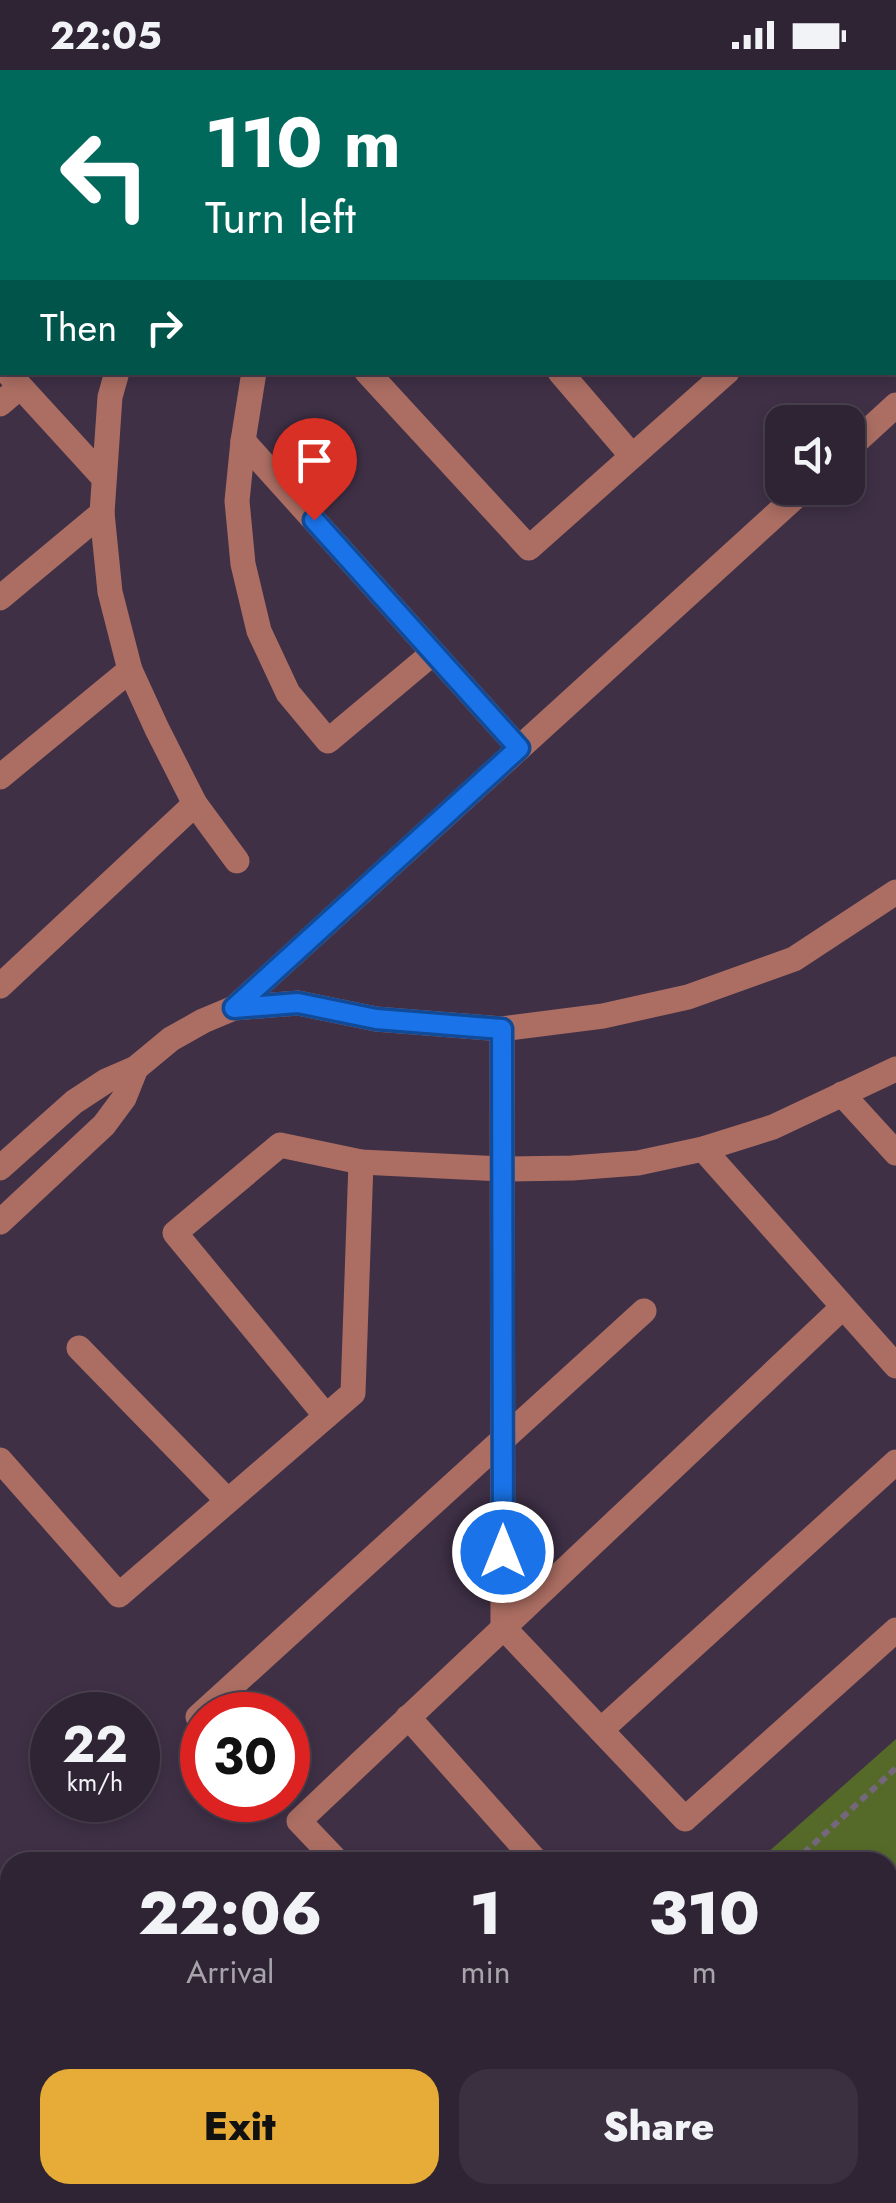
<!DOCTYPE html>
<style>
body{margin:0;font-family:Jost,sans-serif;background:#3b3040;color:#f1f3f6;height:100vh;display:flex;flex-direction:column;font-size:38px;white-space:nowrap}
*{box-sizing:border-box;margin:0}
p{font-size:32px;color:#a7a4ac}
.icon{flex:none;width:55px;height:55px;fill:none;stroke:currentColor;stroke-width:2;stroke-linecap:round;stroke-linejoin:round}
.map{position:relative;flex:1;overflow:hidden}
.details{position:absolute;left:0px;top:1782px;width:898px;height:352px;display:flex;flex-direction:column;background:#2f2434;border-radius:30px 30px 0 0;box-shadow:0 5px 15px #0003,0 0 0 2px #4a414f}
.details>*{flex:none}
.banner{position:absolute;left:0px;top:0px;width:898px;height:305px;box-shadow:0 5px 15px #0003,0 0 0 2px #4a414f;background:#00695c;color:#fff;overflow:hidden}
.controls{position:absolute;left:765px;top:335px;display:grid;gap:20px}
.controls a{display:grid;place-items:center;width:100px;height:100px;border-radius:20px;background:#2f2434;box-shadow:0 5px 15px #0003,0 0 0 2px #4a414f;font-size:50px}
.speed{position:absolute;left:30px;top:1622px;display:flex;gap:20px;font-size:50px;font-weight:700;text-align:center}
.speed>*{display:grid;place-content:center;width:130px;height:130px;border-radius:50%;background:#2f2434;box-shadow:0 5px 15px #0003,0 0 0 2px #4a414f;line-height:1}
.speed small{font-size:25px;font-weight:400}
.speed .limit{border:15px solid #d22;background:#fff;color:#111}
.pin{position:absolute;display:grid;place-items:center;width:85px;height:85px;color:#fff;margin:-102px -42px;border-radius:50% 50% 50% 0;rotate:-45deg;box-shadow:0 0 10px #0007}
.pin .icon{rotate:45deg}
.me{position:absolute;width:110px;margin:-55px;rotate:0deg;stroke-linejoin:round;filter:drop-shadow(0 0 8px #0008)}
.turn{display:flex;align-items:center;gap:35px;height:210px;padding:0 40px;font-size:45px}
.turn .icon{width:130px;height:130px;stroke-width:2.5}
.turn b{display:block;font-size:70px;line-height:85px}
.then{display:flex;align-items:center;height:95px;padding:0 40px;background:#0003;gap:20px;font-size:38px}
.eta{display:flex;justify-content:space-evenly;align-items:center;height:170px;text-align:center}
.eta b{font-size:60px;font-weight:800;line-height:70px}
.cta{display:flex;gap:20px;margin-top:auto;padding:20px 40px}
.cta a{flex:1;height:115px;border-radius:30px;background:#e7ac37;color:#111;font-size:40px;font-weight:800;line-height:115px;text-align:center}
.cta a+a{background:#3b3040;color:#f1f3f6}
.status{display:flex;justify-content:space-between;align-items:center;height:70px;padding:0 50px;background:#2f2434;direction:ltr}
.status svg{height:28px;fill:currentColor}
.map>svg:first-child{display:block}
</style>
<div class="status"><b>22:05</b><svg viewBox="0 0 49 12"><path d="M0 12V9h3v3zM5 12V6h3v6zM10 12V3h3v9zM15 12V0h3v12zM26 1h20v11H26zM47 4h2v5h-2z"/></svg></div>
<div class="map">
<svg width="896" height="2133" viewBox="0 0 896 2133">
<rect width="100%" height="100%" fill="#3f3046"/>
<polygon fill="#556a29" points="896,1669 896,2133 351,2133 362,2125 888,2125 888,1792 757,1792"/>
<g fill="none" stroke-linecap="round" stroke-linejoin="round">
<g stroke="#74677b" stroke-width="6" stroke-dasharray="8 5" stroke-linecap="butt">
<polyline points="794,1792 896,1698"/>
<polyline points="154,2133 163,2125"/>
</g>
<g stroke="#ac6e63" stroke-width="25">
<polyline points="99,0 101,2"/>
<polyline points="658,0 660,2"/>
<polyline points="832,0 842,2"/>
<polyline points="301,2 304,0"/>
<polyline points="580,2 594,0"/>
<polyline points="895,24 896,24"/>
<polyline points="0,96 2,99"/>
<polyline points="895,265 896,266"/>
<polyline points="7,302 103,407"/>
<polyline points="117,302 110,327 102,443 110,522 130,600 157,659 195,734 237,791"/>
<polyline points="254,302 243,371 237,431 243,494 259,561 288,623 328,671 433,583"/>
<polyline points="367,302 529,478 727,302"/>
<polyline points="560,302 632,386"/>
<polyline points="0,334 20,317"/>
<polyline points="243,371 519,678"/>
<polyline points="848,379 896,335"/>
<polyline points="0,528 102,443"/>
<polyline points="0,707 130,600"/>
<polyline points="0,916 195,734"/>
<polyline points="234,938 805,418"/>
<polyline points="502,959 503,1557 685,1749 896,1560"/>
<polyline points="842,1024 896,1083"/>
<polyline points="703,1079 896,1296"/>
<polyline points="0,1098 74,1032 106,1011 136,998 171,969 203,951 234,938 298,933 376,949 502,959 603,946 688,927 794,889 896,822"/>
<polyline points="0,1152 104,1055 124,1028 136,998"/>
<polyline points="79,1278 227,1430"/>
<polyline points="326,1346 175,1163 280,1075 361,1092 502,1099 572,1098 638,1093 703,1079 773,1057 896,999"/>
<polyline points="0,1390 119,1525 353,1323 361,1092"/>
<polyline points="198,1647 644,1241"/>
<polyline points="408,1647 537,1792"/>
<polyline points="601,1660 896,1392"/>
<polyline points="338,1792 299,1751 843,1237"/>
</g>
<g stroke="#efbbb2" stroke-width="25">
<polyline points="0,2055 10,2068"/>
<polyline points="0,2125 6,2133"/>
<polyline points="57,2125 63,2133"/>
</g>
</g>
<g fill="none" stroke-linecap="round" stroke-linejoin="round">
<g stroke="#114b97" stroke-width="25">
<polyline id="route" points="314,450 519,678 234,938 298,933 376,949 502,959 503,1482"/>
</g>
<use href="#route" stroke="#1a73e8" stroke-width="18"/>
</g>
</svg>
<div class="controls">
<a><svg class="icon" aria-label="sound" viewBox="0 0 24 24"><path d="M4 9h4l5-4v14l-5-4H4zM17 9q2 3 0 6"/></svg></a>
</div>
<div class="speed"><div>22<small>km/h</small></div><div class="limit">30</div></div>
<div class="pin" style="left:314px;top:450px;background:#d93025"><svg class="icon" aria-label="arrive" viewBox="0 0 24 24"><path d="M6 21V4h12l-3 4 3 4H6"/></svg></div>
<svg class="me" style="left:503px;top:1482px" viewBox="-20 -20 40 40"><circle r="17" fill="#1a73e8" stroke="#fff" stroke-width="3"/><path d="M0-11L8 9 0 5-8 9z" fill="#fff"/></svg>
<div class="banner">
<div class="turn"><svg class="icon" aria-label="left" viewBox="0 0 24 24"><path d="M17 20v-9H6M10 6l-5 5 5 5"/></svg><div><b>110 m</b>Turn left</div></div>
<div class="then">Then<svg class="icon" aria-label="right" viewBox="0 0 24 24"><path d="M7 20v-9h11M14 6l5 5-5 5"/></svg></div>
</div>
<section class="details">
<div class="eta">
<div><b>22:06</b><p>Arrival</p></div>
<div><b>1</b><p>min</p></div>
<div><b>310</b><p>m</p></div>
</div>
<div class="cta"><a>Exit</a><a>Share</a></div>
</section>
</div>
